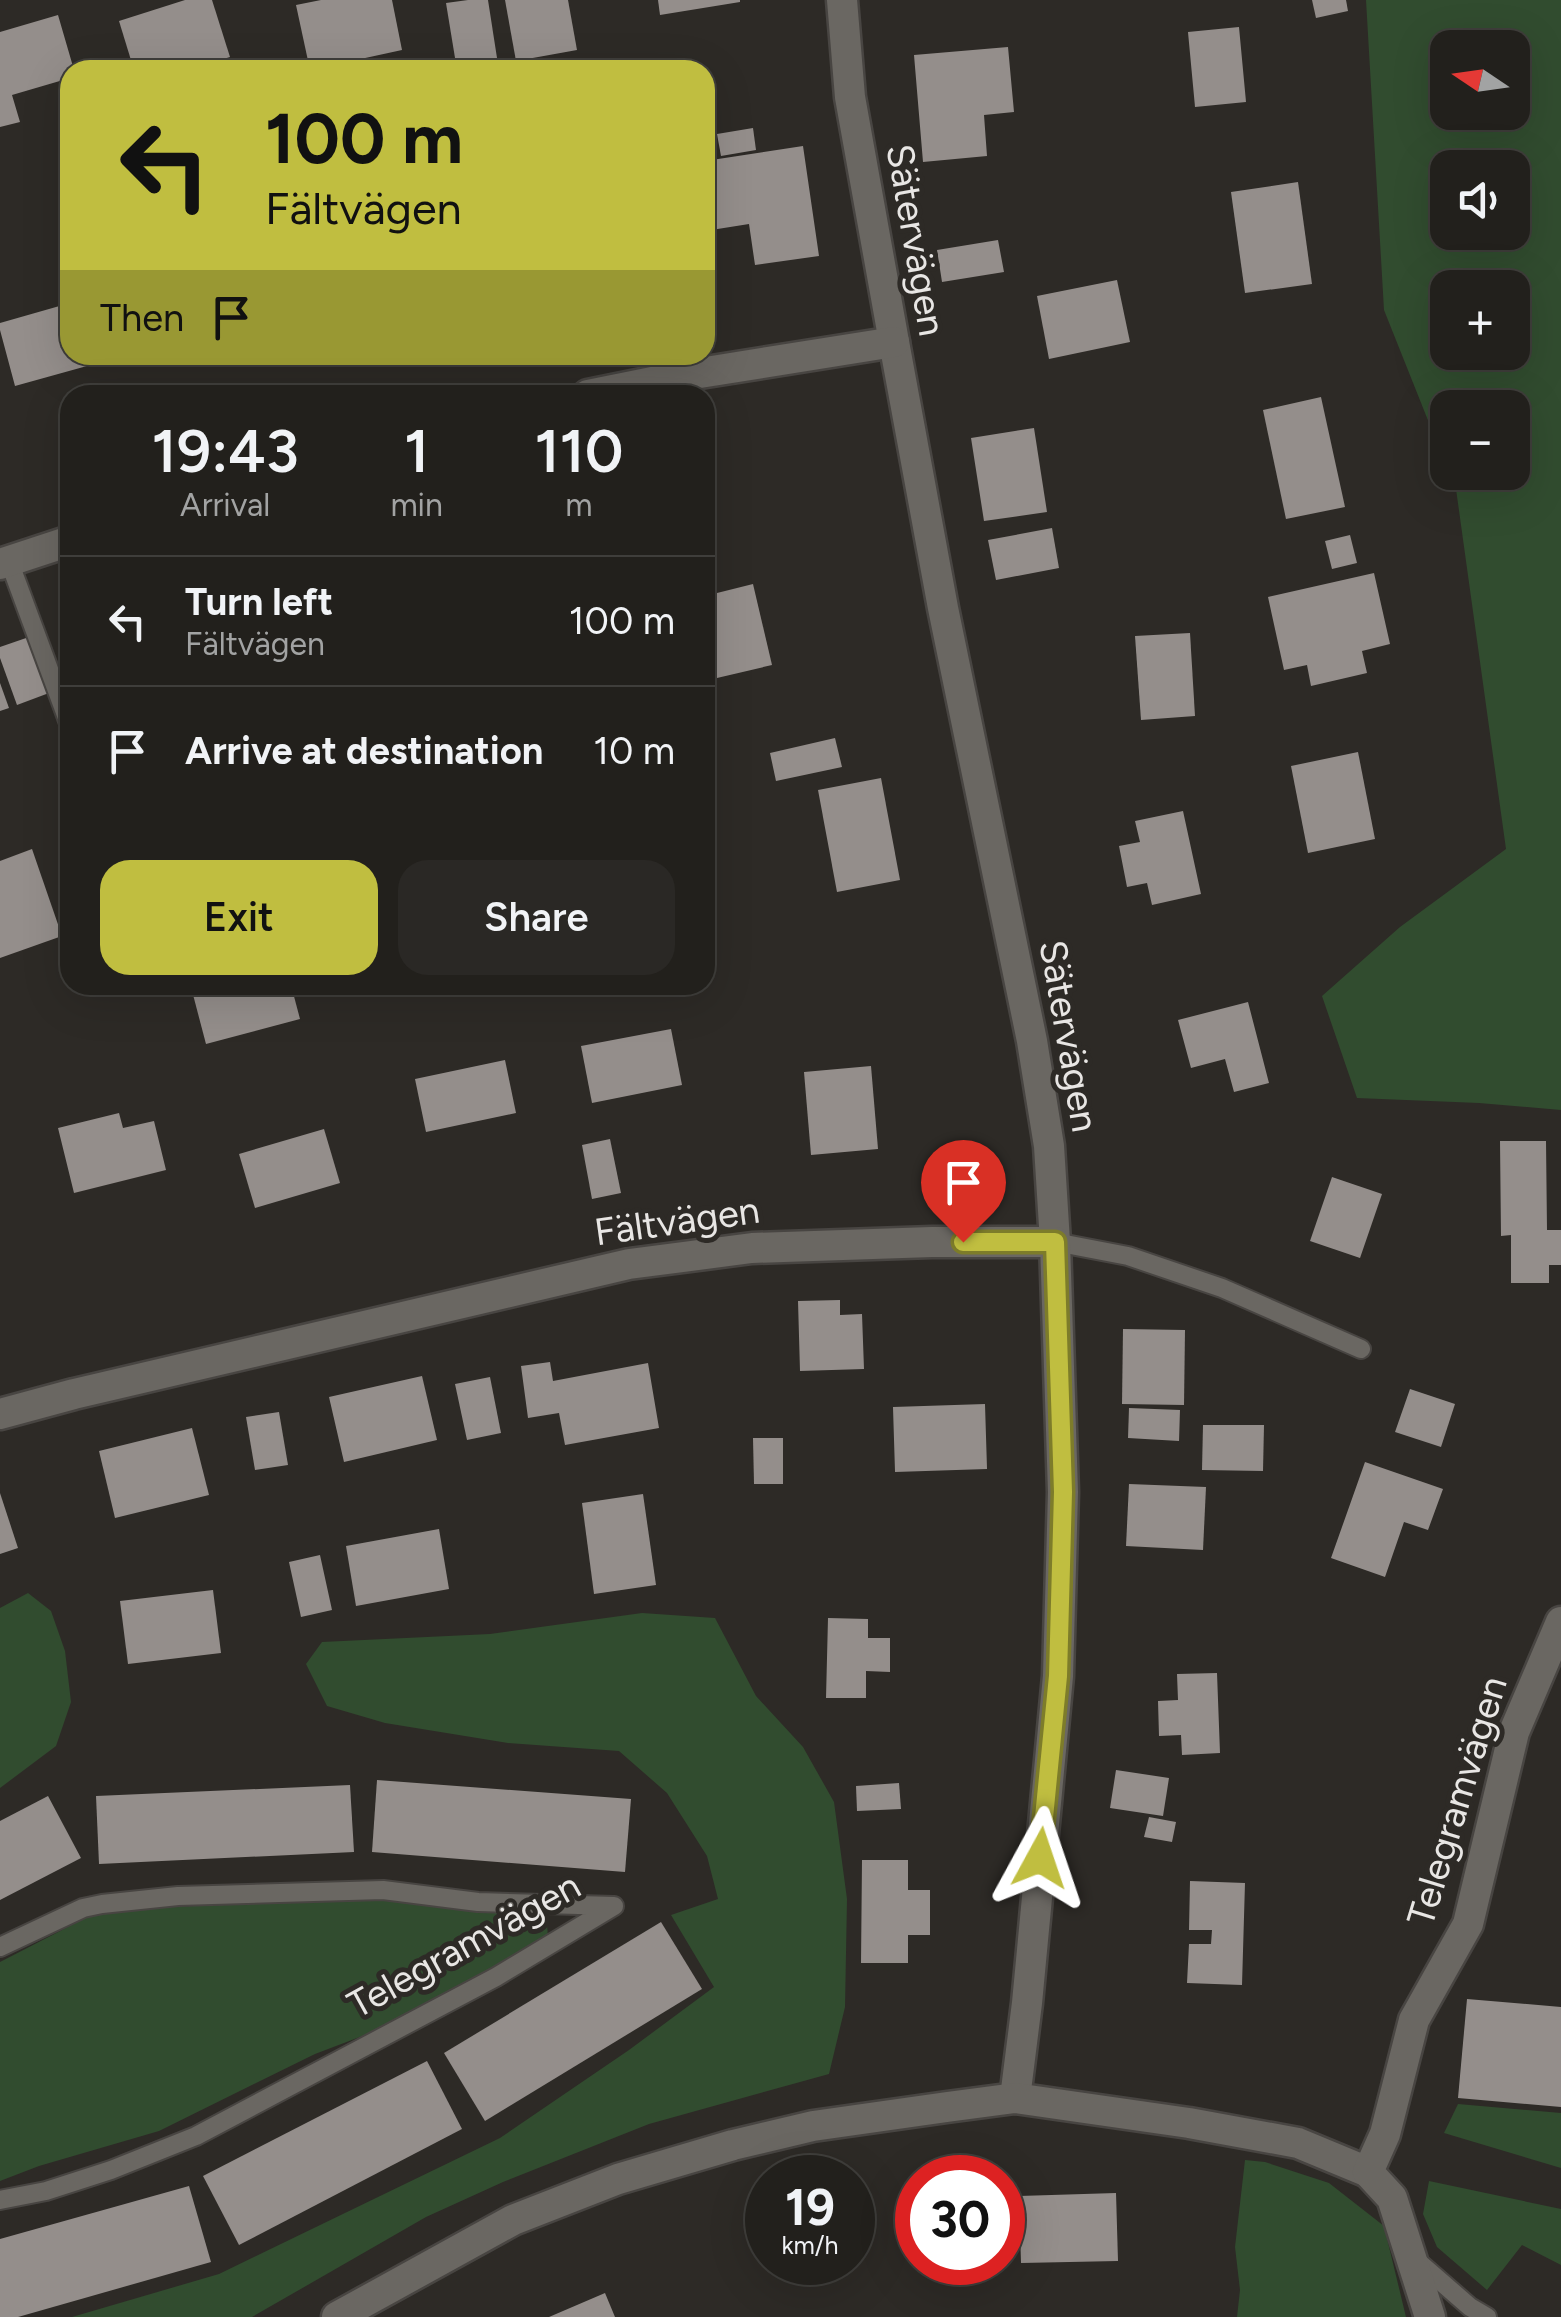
<!DOCTYPE html>
<meta charset="utf-8">
<style>
body{margin:0;font-family:Figtree,sans-serif;background:#2a2825;color:#f1f3f6;height:100vh;display:flex;flex-direction:column;font-size:38px;white-space:nowrap}
*{box-sizing:border-box;margin:0}
p{font-size:32px;color:#a2a3a3}
.icon{flex:none;width:55px;height:55px;fill:none;stroke:currentColor;stroke-width:2;stroke-linecap:round;stroke-linejoin:round}
.map{position:relative;flex:1;overflow:hidden}
.side{position:absolute;left:60px;top:385px;width:655px;height:610px;display:flex;flex-direction:column;background:#22201c;border-radius:30px;box-shadow:0 10px 40px #0002,0 0 0 2px #3f3e3b}
.side>*{flex:none}
.banner{position:absolute;left:60px;top:60px;width:655px;height:305px;border-radius:30px;box-shadow:0 10px 40px #0002,0 0 0 2px #3f3e3b;background:#c0be40;color:#111;overflow:hidden}
.needle{width:65px;rotate:283deg}
.fabs{position:absolute;left:1430px;top:30px;display:grid;gap:20px}
.fabs a{display:grid;place-items:center;width:100px;height:100px;border-radius:20px;background:#22201c;box-shadow:0 10px 40px #0002,0 0 0 2px #3f3e3b;font-size:50px}
.speed{position:absolute;left:745px;top:2155px;display:flex;gap:20px;font-size:50px;font-weight:700;text-align:center}
.speed>*{display:grid;place-content:center;width:130px;height:130px;border-radius:50%;background:#22201c;box-shadow:0 10px 40px #0002,0 0 0 2px #3f3e3b;line-height:1}
.speed small{font-size:25px;font-weight:400}
.speed .limit{border:15px solid #d22;background:#fff;color:#111}
.pin{position:absolute;display:grid;place-items:center;width:85px;height:85px;color:#fff;margin:-102px -42px;border-radius:50% 50% 50% 0;rotate:-45deg;box-shadow:0 0 10px #0007}
.pin .icon{rotate:45deg}
.me{position:absolute;width:110px;margin:-55px;rotate:5deg;stroke-linejoin:round;filter:drop-shadow(0 0 8px #0008)}
.turn{display:flex;align-items:center;gap:35px;height:210px;padding:0 40px;font-size:45px}
.turn .icon{width:130px;height:130px;stroke-width:2.5}
.turn b{display:block;font-size:70px;line-height:85px}
.then{display:flex;align-items:center;height:95px;padding:0 40px;background:#0003;gap:20px;font-size:38px}
.eta{display:flex;justify-content:space-evenly;align-items:center;height:170px;text-align:center}
.eta b{font-size:60px;font-weight:600;line-height:70px}
.cta{display:flex;gap:20px;margin-top:auto;padding:20px 40px}
.cta a{flex:1;height:115px;border-radius:30px;background:#c0be40;color:#111;font-size:40px;font-weight:600;line-height:115px;text-align:center}
.cta a+a{background:#2a2825;color:#f1f3f6}
ul{padding:0;list-style:none}
li{display:flex;align-items:center;gap:30px;height:130px;padding:0 40px;border-top:2px solid #3f3e3b}
li div{flex:1}
li b{display:block;font-size:38px}
li em{font-style:normal}
.map>svg:first-child{display:block}
</style>
<div class="map">
<svg width="1561" height="2317" viewBox="0 0 1561 2317">
<rect width="100%" height="100%" fill="#2d2a26"/>
<g fill="#314c2f" fill-rule="evenodd">
<path d="M 1366,0 L 1561,0 L 1561,1110 L 1479,1103 L 1357,1098 L 1322,996 L 1400,927 L 1506,849 L 1456,489 L 1449,473 L 1512,472 L 1512,408 L 1448,408 L 1447,468 L 1384,310 ZM 1448,48 L 1512,48 L 1512,112 L 1448,112 ZM 1448,168 L 1512,168 L 1512,232 L 1448,232 ZM 1448,288 L 1512,288 L 1512,352 L 1448,352 Z"/>
<polygon points="28,1593 51,1611 65,1651 71,1702 56,1746 0,1788 0,1608"/>
<polygon points="642,1613 715,1618 756,1696 803,1747 834,1802 847,1899 845,2007 829,2074 649,2124 503,2182 426,2217 252,2317 72,2317 219,2274 500,2138 629,2050 714,1987 671,1915 718,1899 707,1856 667,1793 619,1751 508,1743 385,1723 327,1706 306,1664 322,1642 490,1634"/>
<polygon points="373,1899 546,1911 548,1937 386,2027 315,2054 159,2131 39,2166 0,2181 0,1962 97,1912 120,1909"/>
<polygon points="1458,2104 1561,2113 1561,2168 1444,2133"/>
<polygon points="1245,2160 1265,2162 1329,2183 1384,2226 1406,2317 1237,2317 1240,2290 1235,2247"/>
<polygon points="1429,2181 1561,2209 1561,2265 1522,2245 1487,2290 1437,2247 1423,2214"/>
</g>
<g fill="#948e8b">
<polygon points="185,0 212,0 230,57 188,70 134,70 119,21"/>
<polygon points="321,0 392,0 402,50 310,70 296,5"/>
<polygon points="468,0 488,0 497,58 456,64 446,3"/>
<polygon points="505,0 568,0 577,50 516,61"/>
<polygon points="658,0 740,0 740,2 660,15"/>
<polygon points="1312,0 1346,0 1348,11 1316,18"/>
<polygon points="58,15 74,70 70,70 70,78 12,95 20,122 0,127 0,32"/>
<polygon points="1239,27 1246,102 1195,107 1188,32"/>
<polygon points="1008,47 1014,112 984,115 987,156 923,162 914,55"/>
<polygon points="753,128 756,150 721,156 717,134"/>
<polygon points="803,146 819,256 755,265 749,224 705,231 705,161"/>
<polygon points="1298,182 1312,284 1245,293 1231,192"/>
<polygon points="998,240 1004,272 942,282 937,250"/>
<polygon points="1117,280 1130,342 1049,359 1037,296"/>
<polygon points="70,303 70,355 84,355 87,366 15,386 0,330 0,323"/>
<polygon points="1321,397 1345,507 1286,519 1263,410"/>
<polygon points="1034,428 1047,512 984,521 971,438"/>
<polygon points="1052,528 1059,568 996,580 988,540"/>
<polygon points="1350,535 1357,563 1332,569 1325,541"/>
<polygon points="1374,573 1390,644 1362,651 1367,673 1311,686 1307,665 1284,670 1268,597"/>
<polygon points="753,584 772,665 717,678 705,628 705,596"/>
<polygon points="1190,633 1195,716 1141,720 1135,636"/>
<polygon points="29,637 49,693 17,705 0,658 0,647"/>
<polygon points="0,683 9,708 0,711"/>
<polygon points="835,738 842,767 776,781 770,753"/>
<polygon points="1358,752 1375,839 1308,853 1291,766"/>
<polygon points="881,778 900,880 837,892 818,790"/>
<polygon points="1183,811 1201,894 1152,905 1147,883 1127,887 1119,846 1140,842 1135,821"/>
<polygon points="32,849 62,936 0,958 0,861"/>
<polygon points="196,985 291,985 300,1019 206,1044 191,987"/>
<polygon points="1248,1002 1269,1083 1234,1092 1225,1059 1191,1068 1178,1020"/>
<polygon points="671,1029 682,1085 592,1103 581,1046"/>
<polygon points="505,1060 516,1113 426,1132 415,1079"/>
<polygon points="871,1066 878,1149 811,1155 804,1072"/>
<polygon points="119,1113 123,1128 154,1121 166,1170 74,1193 58,1128"/>
<polygon points="324,1129 340,1183 255,1208 239,1154"/>
<polygon points="610,1139 621,1193 592,1199 582,1145"/>
<polygon points="1500,1141 1546,1141 1547,1230 1561,1230 1561,1265 1549,1265 1549,1283 1511,1283 1511,1235 1501,1236"/>
<polygon points="1332,1177 1382,1194 1360,1258 1310,1241"/>
<polygon points="840,1300 840,1315 862,1314 864,1369 800,1371 798,1301"/>
<polygon points="1123,1329 1185,1330 1184,1405 1122,1404"/>
<polygon points="550,1362 553,1381 648,1363 659,1428 565,1445 559,1413 528,1418 521,1366"/>
<polygon points="422,1376 437,1440 344,1462 329,1397"/>
<polygon points="490,1377 501,1433 467,1440 455,1384"/>
<polygon points="1410,1389 1455,1404 1441,1447 1395,1432"/>
<polygon points="985,1404 987,1469 895,1472 893,1407"/>
<polygon points="1129,1408 1180,1410 1179,1441 1128,1438"/>
<polygon points="279,1412 288,1465 255,1470 246,1417"/>
<polygon points="1203,1425 1264,1425 1263,1471 1202,1470"/>
<polygon points="192,1428 209,1495 115,1518 99,1451"/>
<polygon points="753,1438 783,1438 783,1484 754,1484"/>
<polygon points="1365,1462 1443,1489 1428,1530 1404,1522 1385,1577 1331,1558"/>
<polygon points="1129,1484 1206,1487 1203,1550 1126,1546"/>
<polygon points="0,1493 18,1548 0,1554"/>
<polygon points="643,1494 656,1585 594,1594 582,1503"/>
<polygon points="439,1529 449,1589 356,1606 346,1546"/>
<polygon points="320,1555 332,1610 301,1617 289,1562"/>
<polygon points="213,1590 221,1653 128,1664 120,1601"/>
<polygon points="828,1618 868,1619 868,1638 890,1638 890,1672 866,1671 866,1698 826,1698"/>
<polygon points="1217,1673 1220,1753 1182,1755 1181,1735 1159,1736 1158,1701 1178,1700 1177,1674"/>
<polygon points="1116,1770 1169,1778 1163,1816 1110,1808"/>
<polygon points="377,1780 631,1799 625,1872 372,1852"/>
<polygon points="899,1783 901,1809 857,1811 856,1786"/>
<polygon points="350,1785 354,1852 99,1864 96,1796"/>
<polygon points="48,1796 81,1858 0,1900 0,1821"/>
<polygon points="1149,1817 1176,1822 1172,1842 1144,1837"/>
<polygon points="862,1860 908,1860 908,1890 930,1890 930,1935 908,1935 908,1963 861,1963"/>
<polygon points="1190,1881 1245,1883 1242,1985 1187,1983 1189,1944 1211,1944 1212,1930 1189,1930"/>
<polygon points="661,1922 702,1989 485,2121 444,2053"/>
<polygon points="1467,1999 1561,2007 1561,2107 1458,2098"/>
<polygon points="427,2061 462,2129 239,2245 203,2176"/>
<polygon points="189,2186 211,2262 18,2317 0,2317 0,2239"/>
<polygon points="1116,2193 1118,2261 1021,2263 1019,2196"/>
<polygon points="605,2293 615,2317 549,2317"/>
</g>
<g fill="none" stroke-linecap="round" stroke-linejoin="round">
<g stroke="#484542" stroke-width="22">
<g id="lane">
<polyline points="9,561 70,726"/>
<polyline points="1055,1242 1128,1256 1222,1288 1361,1349"/>
<polyline points="0,1947 83,1908 102,1904 178,1896 383,1890 478,1902 614,1906 496,1977 196,2136 111,2170 46,2191 0,2200"/>
<polyline points="1416,2260 1470,2307 1487,2317"/>
</g>
</g>
<g stroke="#484542" stroke-width="35">
<g id="street">
<polyline points="842,0 850,97 894,342 943,608 1032,1041 1049,1146 1055,1242 1063,1492 1058,1676 1027,2003 1015,2098"/>
<polyline points="588,395 687,375 894,342"/>
<polyline points="0,564 70,541"/>
<polyline points="0,1414 74,1394 629,1264 752,1248 932,1242 1055,1242"/>
<polyline points="337,2317 513,2220 618,2179 733,2145 813,2126 947,2107 1015,2098 1189,2123 1298,2143 1368,2172"/>
<polyline points="1430,2317 1392,2198 1368,2172 1385,2134 1414,2020 1468,1924 1514,1732 1561,1622"/>
</g>
</g>
<use href="#lane" stroke="#6a6762" stroke-width="18"/>
<use href="#street" stroke="#6a6762" stroke-width="30"/>
</g>
<g fill="none" stroke-linecap="round" stroke-linejoin="round">
<g stroke="#7d7c2a" stroke-width="25">
<polyline id="route" points="963,1242 1055,1242 1063,1492 1058,1676 1040,1858"/>
</g>
<use href="#route" stroke="#c0be40" stroke-width="18"/>
</g>
<g text-anchor="middle" dominant-baseline="central" stroke-width="10" stroke-linejoin="round" paint-order="stroke">
<g font-size="38" fill="#e8e6e4" stroke="#2d2a26">
<text transform="translate(916 240) rotate(80)">Sätervägen</text>
<text transform="translate(1069 1036) rotate(80)">Sätervägen</text>
<text transform="translate(677 1221) rotate(-8)">Fältvägen</text>
<text transform="translate(1457 1801) rotate(-73)">Telegramvägen</text>
<text transform="translate(464 1945) rotate(-29)">Telegramvägen</text>
</g>
</g>
</svg>
<div class="fabs">
<a><svg class="needle" viewBox="-14 -14 28 28"><path d="M0-13l5 13h-10z" fill="#e53935"/><path d="M0 13l5-13h-10z" fill="#a2a3a3"/></svg></a>
<a><svg class="icon" aria-label="sound" viewBox="0 0 24 24"><path d="M4 9h4l5-4v14l-5-4H4zM17 9q2 3 0 6"/></svg></a>
<a>+</a>
<a>−</a>
</div>
<div class="speed"><div>19<small>km/h</small></div><div class="limit">30</div></div>
<div class="pin" style="left:963px;top:1242px;background:#d93025"><svg class="icon" aria-label="arrive" viewBox="0 0 24 24"><path d="M6 21V4h12l-3 4 3 4H6"/></svg></div>
<svg class="me" style="left:1040px;top:1858px" viewBox="-20 -20 40 40"><path d="M0-17L14 15 0 8-14 15z" fill="#c0be40" stroke="#fff" stroke-width="4"/></svg>
<div class="banner">
<div class="turn"><svg class="icon" aria-label="left" viewBox="0 0 24 24"><path d="M17 20v-9H6M10 6l-5 5 5 5"/></svg><div><b>100 m</b>Fältvägen</div></div>
<div class="then">Then<svg class="icon" aria-label="arrive" viewBox="0 0 24 24"><path d="M6 21V4h12l-3 4 3 4H6"/></svg></div>
</div>
<section class="side">
<div class="eta">
<div><b>19:43</b><p>Arrival</p></div>
<div><b>1</b><p>min</p></div>
<div><b>110</b><p>m</p></div>
</div>
<ul>
<li><svg class="icon" aria-label="left" viewBox="0 0 24 24"><path d="M17 20v-9H6M10 6l-5 5 5 5"/></svg><div><b>Turn left</b><p>Fältvägen</p></div><em>100 m</em></li>
<li><svg class="icon" aria-label="arrive" viewBox="0 0 24 24"><path d="M6 21V4h12l-3 4 3 4H6"/></svg><div><b>Arrive at destination</b></div><em>10 m</em></li>
</ul>
<div class="cta"><a>Exit</a><a>Share</a></div>
</section>
</div>
